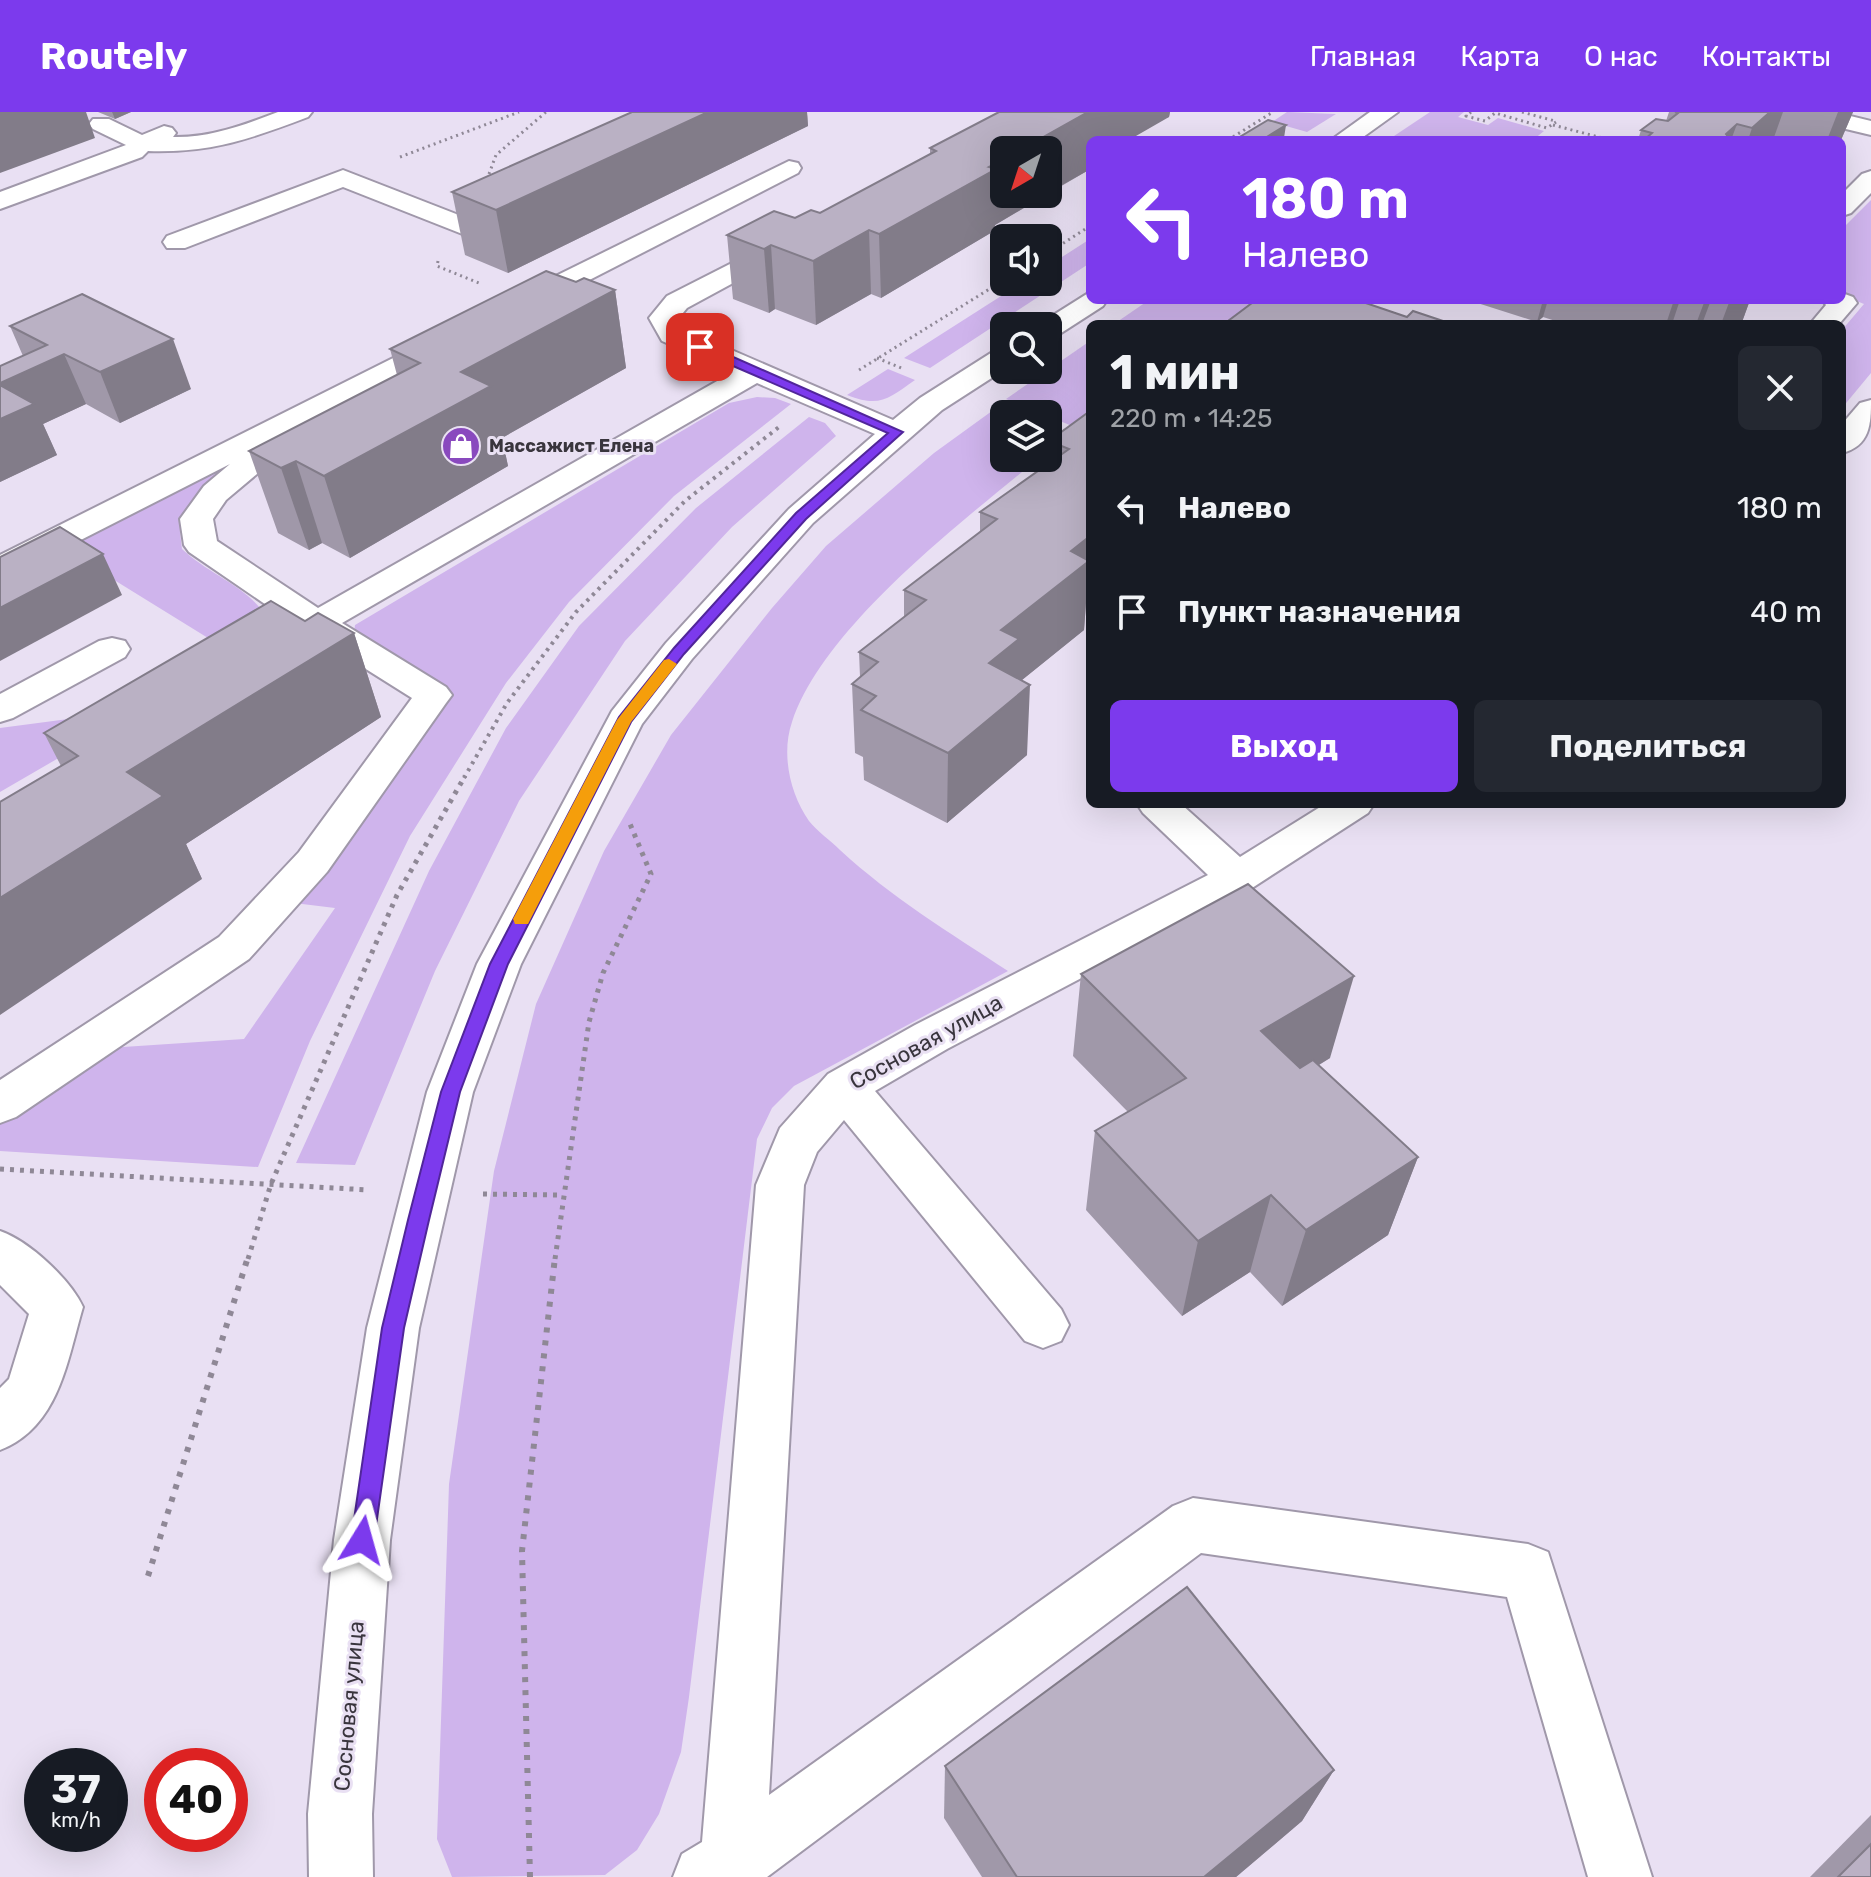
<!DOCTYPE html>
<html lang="ru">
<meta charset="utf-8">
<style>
body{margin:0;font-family:Rubik,sans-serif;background:#242831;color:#f1f3f6;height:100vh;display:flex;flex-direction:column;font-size:30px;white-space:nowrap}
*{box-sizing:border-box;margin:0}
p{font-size:26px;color:#9ea1a6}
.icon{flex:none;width:44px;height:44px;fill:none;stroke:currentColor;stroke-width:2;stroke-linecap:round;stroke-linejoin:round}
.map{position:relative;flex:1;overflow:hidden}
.sheet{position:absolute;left:1086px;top:208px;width:760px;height:488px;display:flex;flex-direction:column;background:#171b24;border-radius:12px;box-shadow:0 8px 32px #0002}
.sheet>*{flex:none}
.guide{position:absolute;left:1086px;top:24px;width:760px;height:168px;border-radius:12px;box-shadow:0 8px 32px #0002;background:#7c3aed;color:#fff;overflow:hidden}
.needle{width:52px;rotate:219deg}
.fabs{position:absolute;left:990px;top:24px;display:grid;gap:16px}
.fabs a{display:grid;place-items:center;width:72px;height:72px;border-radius:12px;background:#171b24;box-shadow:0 8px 32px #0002;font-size:40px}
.speed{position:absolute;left:24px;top:1636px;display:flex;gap:16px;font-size:40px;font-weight:700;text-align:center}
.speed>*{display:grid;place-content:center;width:104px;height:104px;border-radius:50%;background:#171b24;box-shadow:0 8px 32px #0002;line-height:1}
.speed small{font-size:20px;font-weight:400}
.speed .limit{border:12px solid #d22;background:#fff;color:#111}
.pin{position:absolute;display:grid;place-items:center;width:68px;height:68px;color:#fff;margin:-34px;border-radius:16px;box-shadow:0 4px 12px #0006}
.me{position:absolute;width:88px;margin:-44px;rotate:8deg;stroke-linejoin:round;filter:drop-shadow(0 0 6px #0008)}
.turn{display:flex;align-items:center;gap:28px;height:168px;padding:0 24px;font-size:36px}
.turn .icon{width:104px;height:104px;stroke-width:2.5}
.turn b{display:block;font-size:56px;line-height:68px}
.round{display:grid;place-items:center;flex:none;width:84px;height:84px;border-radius:12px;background:#242831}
.headline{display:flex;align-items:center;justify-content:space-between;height:136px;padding:0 24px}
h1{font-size:48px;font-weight:700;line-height:60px}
.action{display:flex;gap:16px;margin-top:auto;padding:16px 24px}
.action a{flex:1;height:92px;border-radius:12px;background:#7c3aed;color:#fff;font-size:32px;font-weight:700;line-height:92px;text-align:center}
.action a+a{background:#242831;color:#f1f3f6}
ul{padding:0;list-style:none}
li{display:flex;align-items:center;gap:24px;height:104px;padding:0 24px}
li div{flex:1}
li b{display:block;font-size:30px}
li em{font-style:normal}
header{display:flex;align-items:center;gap:48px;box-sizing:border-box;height:112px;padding:0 40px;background:#7c3aed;color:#fff}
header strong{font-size:38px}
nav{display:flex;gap:44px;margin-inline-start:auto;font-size:28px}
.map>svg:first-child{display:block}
</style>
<header>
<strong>Routely</strong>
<nav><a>Главная</a><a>Карта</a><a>О нас</a><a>Контакты</a></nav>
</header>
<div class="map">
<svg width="1871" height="1765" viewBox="0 0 1871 1765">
<rect width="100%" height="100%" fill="#e9e0f3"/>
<g fill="#cfb4ec">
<polygon points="1287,0 1336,2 1307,20 1272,10"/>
<polygon points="1430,0 1464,0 1458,5 1488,13 1498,6 1544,19 1533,28 1388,28"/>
<polygon points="1871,88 1871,261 1842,296 1842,218 1864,192 1842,183 1842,117"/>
<polygon points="1090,127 1090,151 930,256 904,246 1023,170 1048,170 1048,154"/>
<polygon points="1149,188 1322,188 1291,212 1114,212"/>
<polygon points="1090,229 1090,308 1077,316 1006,287"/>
<path d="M 888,257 L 915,268 C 888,287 880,296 847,283 Z"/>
<polygon points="757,285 775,286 791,292 674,384 569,490 506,571 410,724 310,929 258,1055 0,1039 0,1008 108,936 244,927 335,796 294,791 447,584 354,521 355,513 729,291"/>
<path d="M 992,299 L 1004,304 L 1004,346 L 1039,346 C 962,410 824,514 792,610 C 781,642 790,682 809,709 C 817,719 831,729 840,738 C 891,785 950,821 1008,859 L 794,974 L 772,996 L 757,1027 L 689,1585 L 681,1640 L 659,1702 L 637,1738 L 605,1763 L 452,1765 L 437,1727 L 449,1372 L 494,1059 L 536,892 L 604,739 L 671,623 L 772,496 L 826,434 L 934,341 Z"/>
<polygon points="809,305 825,311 836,324 732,415 625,529 519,689 435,859 355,1053 296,1051 429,759 506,616 579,514 696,396"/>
<path d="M 246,340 C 225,359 193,379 182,405 C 178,414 181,427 182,437 C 207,461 244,473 264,501 L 243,539 L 0,680 L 0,616 L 76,606 L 208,526 L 64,437 Z"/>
</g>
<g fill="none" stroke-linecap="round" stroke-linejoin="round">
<g stroke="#a098aa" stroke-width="4">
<g id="minor">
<path d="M 278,0 L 312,0 L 308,5 C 250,27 211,41 148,39 L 142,45 L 0,97 L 0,80 L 126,33 L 93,17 L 89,12 L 93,7 L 109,7 L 142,23 L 164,14 L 172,16 L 176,21 L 173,25 C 210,26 244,13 278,0 Z"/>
<polygon points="1370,0 1398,0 1359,28 1331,28"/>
<polygon points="1802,0 1834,0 1871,9 1871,23 1804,7"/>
<polygon points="789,49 798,51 801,56 798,61 527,200 517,202 507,200 503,194 507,188"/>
<polygon points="343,58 469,107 504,92 522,92 526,97 522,102 470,125 343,75 185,136 167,136 163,130 167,124"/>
<polygon points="1871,59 1871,81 1851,101 1842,104 1842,82 1862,62"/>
<polygon points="785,124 794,126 798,132 794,138 687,196 678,207 683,217 893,308 920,286 994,239 1004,236 1004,258 942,298 813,411 692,547 642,612 521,852 473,980 419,1216 390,1428 372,1702 373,1765 309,1765 308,1702 334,1428 367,1216 427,980 477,852 612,599 666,531 789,397 875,322 757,271 342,511 446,575 452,583 446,591 327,760 249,847 16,1005 0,1011 0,968 219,825 299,740 412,586 315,525 296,524 291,516 294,512 189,440 184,433 180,407 204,374 230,352 12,463 0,466 0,443 439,223 449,220 459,223 463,229 459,235 263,335 270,337 275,344 270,351 226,388 213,407 217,429 318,496 733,260 662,229 649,206 667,184"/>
<polygon points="1090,180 1090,188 1107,188 1103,194 1058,223 1048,226 1048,214 1036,214"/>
<polygon points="1842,181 1853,185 1857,191 1839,212 1810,212 1826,193 1822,188 1842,188"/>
<path d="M 1871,288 C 1871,312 1870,334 1842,341 L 1842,312 L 1860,291 Z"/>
<polygon points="112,526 125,529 130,537 125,545 13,606 0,610 0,582 99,529"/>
<polygon points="1137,692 1181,692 1240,745 1325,692 1374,692 1368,701 1252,776 947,937 875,979 1061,1197 1069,1213 1061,1229 1043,1236 1025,1229 844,1008 817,1040 804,1073 769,1683 1173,1394 1193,1386 1528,1432 1548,1440 1652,1765 1588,1765 1507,1485 1201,1441 767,1765 673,1765 682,1742 702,1730 756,1073 780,1016 828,962 915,913 1208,763 1143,701"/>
<path d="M 0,1119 C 29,1129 70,1167 83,1195 C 67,1249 59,1315 0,1338 L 0,1276 L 9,1267 L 29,1202 L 0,1173 Z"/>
</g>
</g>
<g stroke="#8f8896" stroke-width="3" stroke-dasharray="2 4" stroke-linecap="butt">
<polyline points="1471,0 1466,4 1485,9 1495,1 1547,16 1556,10"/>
<polyline points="1522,0 1555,9"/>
<polyline points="1553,13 1610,28"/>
<polyline points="1228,28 1273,0"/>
<polyline points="400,45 519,0"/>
<polyline points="489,62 496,43 546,0"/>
<polyline points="1048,141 1090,114"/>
<polyline points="438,149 437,154 479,171"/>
<polyline points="877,246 904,257"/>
<polyline points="859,258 1004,168"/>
</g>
<g stroke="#8f8896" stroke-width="4" stroke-dasharray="3 5" stroke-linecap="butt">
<polyline points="1007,297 1021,302"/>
<polyline points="1048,313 1067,320"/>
<polyline points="464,666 507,591 576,500 685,389 779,315"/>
</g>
<g stroke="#8f8896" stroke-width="5" stroke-dasharray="4 6" stroke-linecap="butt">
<polyline points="0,1057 369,1078"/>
<polyline points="483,1082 562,1083"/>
<polyline points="248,1147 271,1072 397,783 465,664"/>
<polyline points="555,1147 589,910 603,861 651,762 630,712"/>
</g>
<g stroke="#8f8896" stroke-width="6" stroke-dasharray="5 8" stroke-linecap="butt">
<polyline points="148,1464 248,1145"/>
<polyline points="530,1765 522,1439 555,1145"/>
</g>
<use href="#minor" fill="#fff" fill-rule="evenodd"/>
</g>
<g fill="#a098a9">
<polygon points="98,0 131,0 115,7"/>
<polygon points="632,0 807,0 808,14 508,161 465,143 452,80"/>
<polygon points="999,0 1170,0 1169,5 1090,28 1090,51 1087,52 1087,59 995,113 994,119 881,186 871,182 816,213 775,197 769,201 733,187 727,123 820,101 930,42 930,36"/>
<polygon points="1669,0 1853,0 1841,28 1638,28 1641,18 1666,9"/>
<polygon points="576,170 615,178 626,256 502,326 508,354 350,446 322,431 309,438 278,421 249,339 397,263 390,237"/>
<polygon points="1468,188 1750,188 1742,210 1740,212 1565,212 1543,205 1537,210"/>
<polygon points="10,214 191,277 120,311 86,292 43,312 57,343 0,370 0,254 23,244"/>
<polygon points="1090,299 1086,491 1084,518 1022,568 1027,643 947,711 864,668 863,645 855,641 852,572 860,565 859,540 904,505 904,478 980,420 980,400 1048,352 1049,329"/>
<polygon points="305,509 354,521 381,605 186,732 202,767 61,654 44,621"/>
<polygon points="1081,862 1330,946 1319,953 1418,1045 1388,1123 1282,1194 1250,1160 1182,1204 1086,1098 1095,1019 1128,1000 1073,944"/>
<polygon points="945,1654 1334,1658 1302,1709 1236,1765 982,1765 944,1706"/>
<polygon points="1871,1703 1871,1765 1810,1765"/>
</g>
<g fill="#827c89">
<polygon points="0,0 86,0 95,26 0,61"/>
<polygon points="112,0 131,0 115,7"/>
<polygon points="708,0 807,0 808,14 508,161 496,98"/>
<polygon points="1084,0 1170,0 1169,5 1129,28 1090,28 1090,51 1087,52 1087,59 1048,81 1048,38 1020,38"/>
<polygon points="1764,0 1783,0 1773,28 1748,28 1752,16"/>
<polygon points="1838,0 1853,0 1841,28 1827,28"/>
<polygon points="1737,12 1731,28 1726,22"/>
<polygon points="1286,13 1284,26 1281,28 1262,28"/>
<polygon points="1004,47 1004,82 1047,82 995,113 994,119 881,186 879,122"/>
<polygon points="869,118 871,182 816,213 813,149"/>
<polygon points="771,133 775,197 769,201 764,137"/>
<polygon points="615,178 626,256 502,326 508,354 350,446 324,364 461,260"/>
<polygon points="1543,188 1548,188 1543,205 1537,210"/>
<polygon points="1674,188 1680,188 1672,212 1666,212"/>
<polygon points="1705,188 1711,188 1702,212 1696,212"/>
<polygon points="1730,188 1750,188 1742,210 1740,212 1721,212"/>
<polygon points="173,227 191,277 120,311 100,260"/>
<polygon points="64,242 86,292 43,312 57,343 0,370 0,271"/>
<polygon points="296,349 322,431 309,438 281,356"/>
<polygon points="1090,424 1090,488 1086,491 1084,518 1017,572 1030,573 1027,643 947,711 948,641 989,551 1001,518 1071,439"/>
<polygon points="103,442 122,483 0,549 0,496"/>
<polygon points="354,521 381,605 186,732 202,767 0,903 0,786 127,660"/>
<polygon points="1354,864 1330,946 1242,999 1261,919"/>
<polygon points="1418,1045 1388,1123 1282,1194 1306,1118"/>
<polygon points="1271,1083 1250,1160 1182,1204 1198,1129"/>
<polygon points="1334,1658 1302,1709 1236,1765 1204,1765"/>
</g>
<g fill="#bab1c4" stroke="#827c89" stroke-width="2">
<polygon points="632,0 708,0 496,98 452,80"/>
<polygon points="999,0 1088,0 1020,38 1004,38 1004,47 989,55 996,57 879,122 869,118 813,149 771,133 764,137 727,123 774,99 795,106 811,98 820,101 936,39 930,36"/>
<polygon points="1675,0 1770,0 1752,16 1737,12 1726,22 1731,28 1644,28 1652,21 1641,18 1656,7 1668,9 1678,1"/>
<polygon points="1268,8 1286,13 1262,28 1244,28 1238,26"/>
<polygon points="546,159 576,170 584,166 615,178 461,260 491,274 324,364 296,349 281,356 249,339 420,251 390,237"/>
<polygon points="82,182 173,227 100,260 64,242 0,271 0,254 47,233 10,214"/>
<polygon points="1256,188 1280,188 1285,190 1287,188 1357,188 1407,205 1413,199 1452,212 1224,212"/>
<polygon points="0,273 34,292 0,307"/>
<polygon points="1090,299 1090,424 1071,439 1089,449 1001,518 1019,527 989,551 1030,573 948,641 861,598 876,584 852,572 878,550 859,540 926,488 904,478 997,407 980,400 1069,337 1049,329"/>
<polygon points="60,415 103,442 0,496 0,445"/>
<polygon points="271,489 305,509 318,501 354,521 127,660 163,684 0,786 0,690 78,644 44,621"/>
<polygon points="1248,772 1354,864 1261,919 1300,956 1313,948 1418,1045 1306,1118 1271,1083 1198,1129 1095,1019 1186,966 1081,862"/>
<polygon points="1187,1475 1334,1658 1204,1765 1017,1765 945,1654"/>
<polygon points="1871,1732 1871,1765 1838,1765"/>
</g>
<polygon fill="#7c3aed" stroke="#51269a" stroke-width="2" points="696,232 704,232 903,320 806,407 684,542 631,610 508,852 460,980 429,1108 404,1216 374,1428 371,1436 362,1439 354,1436 351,1428 382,1216 408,1108 441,980 490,852 619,605 674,536 796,401 888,321 696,238"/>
<polygon fill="#f59e0b" points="669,547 677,552 631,610 528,812 515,812 513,807 617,608 664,548"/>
<defs>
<g id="shop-disc" transform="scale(2)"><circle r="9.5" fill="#8949be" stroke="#e9e0f3"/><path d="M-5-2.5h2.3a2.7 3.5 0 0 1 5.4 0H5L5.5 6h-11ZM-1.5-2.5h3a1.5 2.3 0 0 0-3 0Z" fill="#fff"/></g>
</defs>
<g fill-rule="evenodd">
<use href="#shop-disc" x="461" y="334"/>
</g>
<g text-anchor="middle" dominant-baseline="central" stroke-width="6" stroke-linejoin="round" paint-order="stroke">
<g font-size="18" font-weight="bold" fill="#39353d" stroke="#e9e0f3" text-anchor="start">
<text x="489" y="334">Массажист Елена</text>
</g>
<g font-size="22" fill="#39353d" stroke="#e9e0f3">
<text transform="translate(926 930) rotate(-29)">Сосновая улица</text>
<text transform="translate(349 1594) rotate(-85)">Сосновая улица</text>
</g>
</g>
</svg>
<div class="fabs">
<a><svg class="needle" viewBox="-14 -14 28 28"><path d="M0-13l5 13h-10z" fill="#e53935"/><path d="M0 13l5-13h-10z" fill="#9ea1a6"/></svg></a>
<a><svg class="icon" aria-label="sound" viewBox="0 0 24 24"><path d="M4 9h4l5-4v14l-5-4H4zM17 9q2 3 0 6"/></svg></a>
<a><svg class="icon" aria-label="search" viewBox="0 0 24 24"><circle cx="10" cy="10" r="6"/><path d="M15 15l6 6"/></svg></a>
<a><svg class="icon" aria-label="layers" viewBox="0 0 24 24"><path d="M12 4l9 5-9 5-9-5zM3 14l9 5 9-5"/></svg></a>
</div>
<div class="speed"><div>37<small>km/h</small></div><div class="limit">40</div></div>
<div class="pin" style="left:700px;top:235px;background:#d93025"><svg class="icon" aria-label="arrive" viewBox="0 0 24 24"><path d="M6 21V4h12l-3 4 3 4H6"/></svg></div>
<svg class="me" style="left:362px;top:1428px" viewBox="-20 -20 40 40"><path d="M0-17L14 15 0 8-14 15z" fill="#7c3aed" stroke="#fff" stroke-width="4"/></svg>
<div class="guide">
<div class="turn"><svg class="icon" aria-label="left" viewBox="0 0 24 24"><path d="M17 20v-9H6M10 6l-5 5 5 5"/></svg><div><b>180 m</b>Налево</div></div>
</div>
<section class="sheet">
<div class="headline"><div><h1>1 мин</h1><p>220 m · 14:25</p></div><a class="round"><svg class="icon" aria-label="close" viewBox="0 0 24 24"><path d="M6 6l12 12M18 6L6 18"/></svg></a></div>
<ul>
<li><svg class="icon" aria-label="left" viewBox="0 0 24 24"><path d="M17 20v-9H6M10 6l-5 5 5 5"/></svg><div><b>Налево</b></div><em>180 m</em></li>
<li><svg class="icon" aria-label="arrive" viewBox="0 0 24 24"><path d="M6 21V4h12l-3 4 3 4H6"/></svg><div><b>Пункт назначения</b></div><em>40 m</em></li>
</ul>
<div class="action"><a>Выход</a><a>Поделиться</a></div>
</section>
</div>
